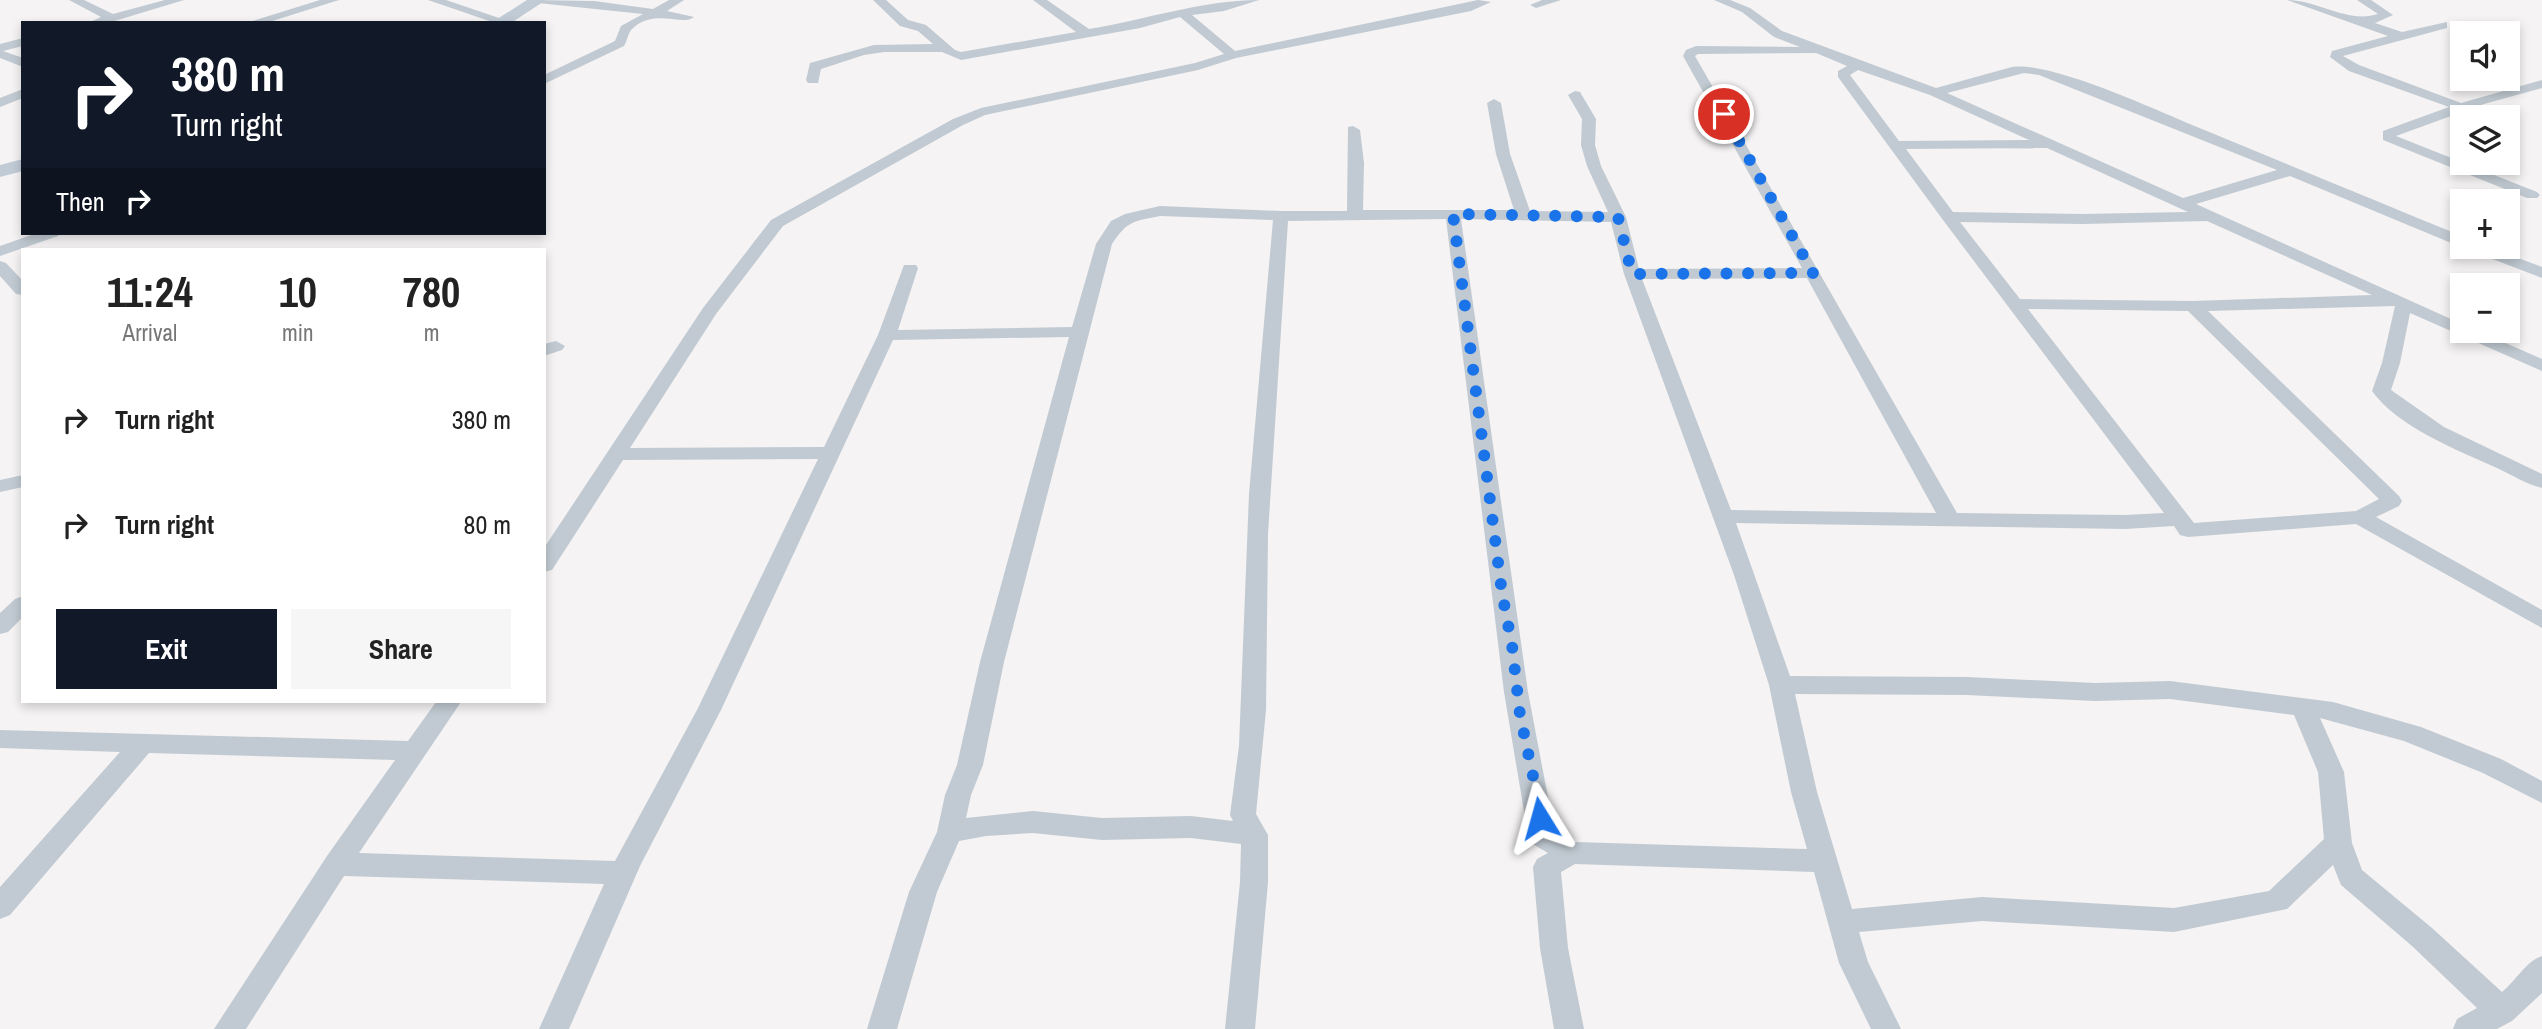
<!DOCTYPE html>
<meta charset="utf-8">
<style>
body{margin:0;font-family:"Archivo Narrow",sans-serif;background:#f6f6f6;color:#222;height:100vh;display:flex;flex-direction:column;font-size:26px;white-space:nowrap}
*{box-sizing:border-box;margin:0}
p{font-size:23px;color:#767676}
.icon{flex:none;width:38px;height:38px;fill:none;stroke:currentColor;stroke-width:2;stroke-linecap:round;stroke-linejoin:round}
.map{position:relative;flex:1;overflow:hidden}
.drawer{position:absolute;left:21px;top:248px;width:525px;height:455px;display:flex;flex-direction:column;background:#fff;border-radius:0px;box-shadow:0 4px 10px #0003}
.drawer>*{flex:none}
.top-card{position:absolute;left:21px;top:21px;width:525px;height:214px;border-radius:0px;box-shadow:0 4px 10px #0003;background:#111827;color:#fff;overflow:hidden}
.tools{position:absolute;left:2450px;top:21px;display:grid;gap:14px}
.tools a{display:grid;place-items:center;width:70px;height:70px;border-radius:0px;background:#fff;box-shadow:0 4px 10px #0003;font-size:35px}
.pin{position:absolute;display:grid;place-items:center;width:60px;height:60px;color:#fff;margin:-30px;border:4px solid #fff;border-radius:50%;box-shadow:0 2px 7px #0007}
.me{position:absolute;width:77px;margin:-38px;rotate:352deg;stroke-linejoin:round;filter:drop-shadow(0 0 5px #0008)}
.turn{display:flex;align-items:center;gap:24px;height:147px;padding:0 35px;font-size:32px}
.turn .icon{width:91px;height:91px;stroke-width:2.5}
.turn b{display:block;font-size:49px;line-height:60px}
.then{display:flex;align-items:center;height:66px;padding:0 35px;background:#0003;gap:14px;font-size:26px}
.eta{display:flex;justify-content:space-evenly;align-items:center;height:119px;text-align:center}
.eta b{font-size:42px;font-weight:700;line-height:49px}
.primary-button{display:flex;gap:14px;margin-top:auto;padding:14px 35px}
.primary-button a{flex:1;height:80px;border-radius:0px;background:#111827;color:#fff;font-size:28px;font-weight:700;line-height:80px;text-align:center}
.primary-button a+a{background:#f6f6f6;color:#222}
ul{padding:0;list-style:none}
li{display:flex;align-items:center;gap:21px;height:105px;padding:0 35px}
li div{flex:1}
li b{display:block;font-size:26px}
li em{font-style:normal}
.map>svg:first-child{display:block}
</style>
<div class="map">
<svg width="2542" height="1029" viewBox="0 0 2542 1029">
<rect width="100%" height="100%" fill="#f5f3f3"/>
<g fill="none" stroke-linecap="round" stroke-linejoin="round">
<g fill="#c1cad2" fill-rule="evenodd">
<polygon points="69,0 84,0 113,14 165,0 184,0 108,23 88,23 101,17"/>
<polygon points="320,0 339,0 266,23 246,23"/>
<polygon points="428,0 446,0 508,21 495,23"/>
<path d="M 532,0 L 594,1 L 653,9 L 669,0 L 684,0 L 667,11 L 694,17 C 681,27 654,7 631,30 C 628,34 627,41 624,46 L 544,84 L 544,75 L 615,41 L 621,26 L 643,14 L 538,3 Z"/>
<path d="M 873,0 L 886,0 L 908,20 L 926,25 L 955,50 L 961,52 L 1076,32 L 1033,0 L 1047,0 L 1089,29 C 1145,20 1202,0 1259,0 L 1224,11 L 1192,15 L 1235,51 L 1478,0 L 1491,2 L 1471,11 L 1236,58 L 1198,70 L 985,115 L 963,125 L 783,226 L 716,314 L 630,448 L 824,447 L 878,335 L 904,265 L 916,265 L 918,268 L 898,330 L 1072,327 L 1096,244 L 1111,221 L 1125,214 L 1160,206 L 1281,211 L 1347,211 L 1348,127 L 1353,126 L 1360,130 L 1364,163 L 1363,210 L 1514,210 L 1496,154 L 1487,103 L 1494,99 L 1501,103 L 1510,154 L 1530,211 L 1608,212 L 1587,166 L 1581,145 L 1582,119 L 1568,95 L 1575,91 L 1580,92 L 1596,119 L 1595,145 L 1601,166 L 1626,217 L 1639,269 L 1802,268 L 1683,56 L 1686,50 L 1696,46 L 1800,47 L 1774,37 L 1742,12 L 1714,0 L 1730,0 L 1750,8 L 1782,31 L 1936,88 L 2012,67 C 2052,61 2160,112 2202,129 C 2289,165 2376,201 2462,236 L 2462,247 L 2456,245 L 2290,176 L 2196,204 L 2462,324 L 2462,331 L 2478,331 L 2542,359 L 2542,371 L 2410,313 L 2400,363 L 2391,390 L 2444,427 L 2542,474 L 2542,488 C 2526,484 2512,475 2497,468 C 2457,450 2398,427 2372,391 L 2382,363 L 2395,306 L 2208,311 L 2399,496 L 2402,501 L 2399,506 L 2376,517 L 2542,610 L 2542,628 L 2356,524 L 2188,537 L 2180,535 L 2174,526 L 2125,529 L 1736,523 L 1790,676 L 1967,677 L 2095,683 L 2170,681 L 2333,702 L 2421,727 L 2501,759 L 2542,781 L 2542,803 L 2483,773 L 2404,741 L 2320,718 L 2344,772 L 2352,843 L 2362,870 L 2432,928 L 2502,992 C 2516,981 2525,962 2542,956 L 2542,993 L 2512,1021 L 2497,1029 L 2453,1029 L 2457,1019 L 2477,1008 L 2412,946 L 2341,885 L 2333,865 L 2287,909 L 2174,932 L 1982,921 L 1859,932 L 1868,962 L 1901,1029 L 1871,1029 L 1839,963 L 1814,872 L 1575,864 L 1561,872 L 1568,948 L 1584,1029 L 1554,1029 L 1540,948 L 1533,867 L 1537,859 L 1548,853 L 1531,843 L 1528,835 L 1504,692 L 1446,219 L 1288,221 L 1268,534 L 1266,710 L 1256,814 L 1268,835 L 1268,882 L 1255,1029 L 1225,1029 L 1240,882 L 1241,844 L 1191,838 L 1102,840 L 1033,833 L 986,836 L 959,841 L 937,892 L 897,1029 L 867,1029 L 909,892 L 937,832 L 945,795 L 957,765 L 980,662 L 1069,337 L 893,340 L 721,710 L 640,866 L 569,1029 L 539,1029 L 604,884 L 344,876 L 246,1029 L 214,1029 L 327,856 L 395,760 L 149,753 L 10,915 L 0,919 L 0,887 L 120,752 L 0,748 L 0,730 L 408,741 L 436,702 L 461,702 L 359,853 L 615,861 L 697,710 L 818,459 L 623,460 L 552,570 L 544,572 L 544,548 L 703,308 L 771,220 L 953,119 L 981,108 L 1195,63 L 1224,54 L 1180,17 L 1140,28 L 961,60 L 942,52 L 884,52 L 864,55 L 821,69 L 818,83 L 808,83 L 806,80 L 810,63 L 874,45 L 933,44 L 918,31 L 900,26 ZM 1816,53 L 1847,66 L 1838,71 L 1838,77 L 1943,220 L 2164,513 L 2125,515 L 1957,513 L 1695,56 L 1698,54 ZM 1858,70 L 1930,95 L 2029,140 L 1899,141 L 1850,75 ZM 2024,73 L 2039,75 L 2277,170 L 2183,198 L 1947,93 ZM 2047,148 L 2188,212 L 2082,214 L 1953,212 L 1906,149 ZM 1160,216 L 1273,220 L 1249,494 L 1239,746 L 1230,815 L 1233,821 L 1191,816 L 1102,818 L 1033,811 L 966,818 L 971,795 L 983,765 L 1004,662 L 1112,244 C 1127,221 1134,221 1160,216 ZM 1461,219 L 1611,222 L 1624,274 L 1734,575 L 1769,685 L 1791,792 L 1807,849 L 1575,842 L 1554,829 L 1528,692 ZM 2207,221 L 2372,295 L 2193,301 L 2020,299 L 1960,222 L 2082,224 ZM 1807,278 L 1936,513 L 1731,510 L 1642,279 ZM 2028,309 L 2188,311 L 2379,499 L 2356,511 L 2194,523 ZM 1795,694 L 1967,695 L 2095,701 L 2170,699 L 2294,715 L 2318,772 L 2324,839 L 2269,891 L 2174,908 L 1982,897 L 1852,909 L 1817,792 Z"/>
<polygon points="1542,0 1561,0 1536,8 1530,5"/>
<path d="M 2287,0 C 2318,0 2348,24 2378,14 L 2357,0 L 2371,0 L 2393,15 L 2375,23 L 2402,32 L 2447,22 L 2447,28 L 2343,56 L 2359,65 L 2461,103 L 2542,80 L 2542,88 L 2484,104 L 2396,136 L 2537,192 L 2540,195 L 2537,198 L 2527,198 L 2383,140 L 2383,131 L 2449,107 L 2349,71 L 2330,57 L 2332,51 L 2388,36 Z"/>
<polygon points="23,38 23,46 3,51 23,58 23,67 0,58 0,44"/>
<polygon points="23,89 23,98 0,107 0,98"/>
<polygon points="37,233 60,233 58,236 0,256 0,246"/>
<polygon points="2467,247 2489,247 2542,267 2542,278 2469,250"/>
<polygon points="0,261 6,263 23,281 23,295 16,294 0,276"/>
<polygon points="556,341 565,346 562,350 544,356 544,344"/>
<polygon points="23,475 23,487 0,492 0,480"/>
<polygon points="23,596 23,617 8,632 0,634 0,613 15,599"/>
</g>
<g fill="#c1cbd6" fill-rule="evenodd">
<polygon points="527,0 546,0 511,23 491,23"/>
<polygon points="23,159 23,171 0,177 0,165"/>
</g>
</g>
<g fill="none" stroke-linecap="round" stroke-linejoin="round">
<polyline stroke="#1a73e8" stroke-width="12" stroke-dasharray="0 21.6" points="1540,818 1539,804 1520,715 1512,645 1502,593 1453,214 1618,217 1632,274 1813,273 1724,114"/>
</g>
</svg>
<div class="tools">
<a><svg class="icon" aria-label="sound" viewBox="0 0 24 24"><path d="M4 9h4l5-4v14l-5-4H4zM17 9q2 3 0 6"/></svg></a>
<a><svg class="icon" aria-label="layers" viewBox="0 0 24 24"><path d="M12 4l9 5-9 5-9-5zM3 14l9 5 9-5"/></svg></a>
<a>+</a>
<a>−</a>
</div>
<div class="pin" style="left:1724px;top:114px;background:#d93025"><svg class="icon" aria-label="arrive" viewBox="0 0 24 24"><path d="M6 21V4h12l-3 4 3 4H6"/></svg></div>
<svg class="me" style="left:1540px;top:818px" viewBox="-20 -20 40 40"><path d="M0-17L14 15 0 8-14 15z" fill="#1a73e8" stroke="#fff" stroke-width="4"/></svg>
<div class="top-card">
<div class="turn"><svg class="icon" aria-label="right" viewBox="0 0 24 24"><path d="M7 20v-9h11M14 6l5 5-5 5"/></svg><div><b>380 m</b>Turn right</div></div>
<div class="then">Then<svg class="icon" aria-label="right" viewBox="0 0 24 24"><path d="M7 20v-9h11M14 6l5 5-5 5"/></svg></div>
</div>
<section class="drawer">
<div class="eta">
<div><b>11:24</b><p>Arrival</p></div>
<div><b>10</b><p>min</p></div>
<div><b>780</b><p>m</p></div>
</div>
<ul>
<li><svg class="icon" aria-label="right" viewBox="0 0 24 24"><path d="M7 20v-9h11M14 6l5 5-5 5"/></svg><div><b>Turn right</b></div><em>380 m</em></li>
<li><svg class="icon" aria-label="right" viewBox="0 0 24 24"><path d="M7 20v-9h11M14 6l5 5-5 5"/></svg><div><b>Turn right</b></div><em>80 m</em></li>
</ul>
<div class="primary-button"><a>Exit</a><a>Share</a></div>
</section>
</div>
